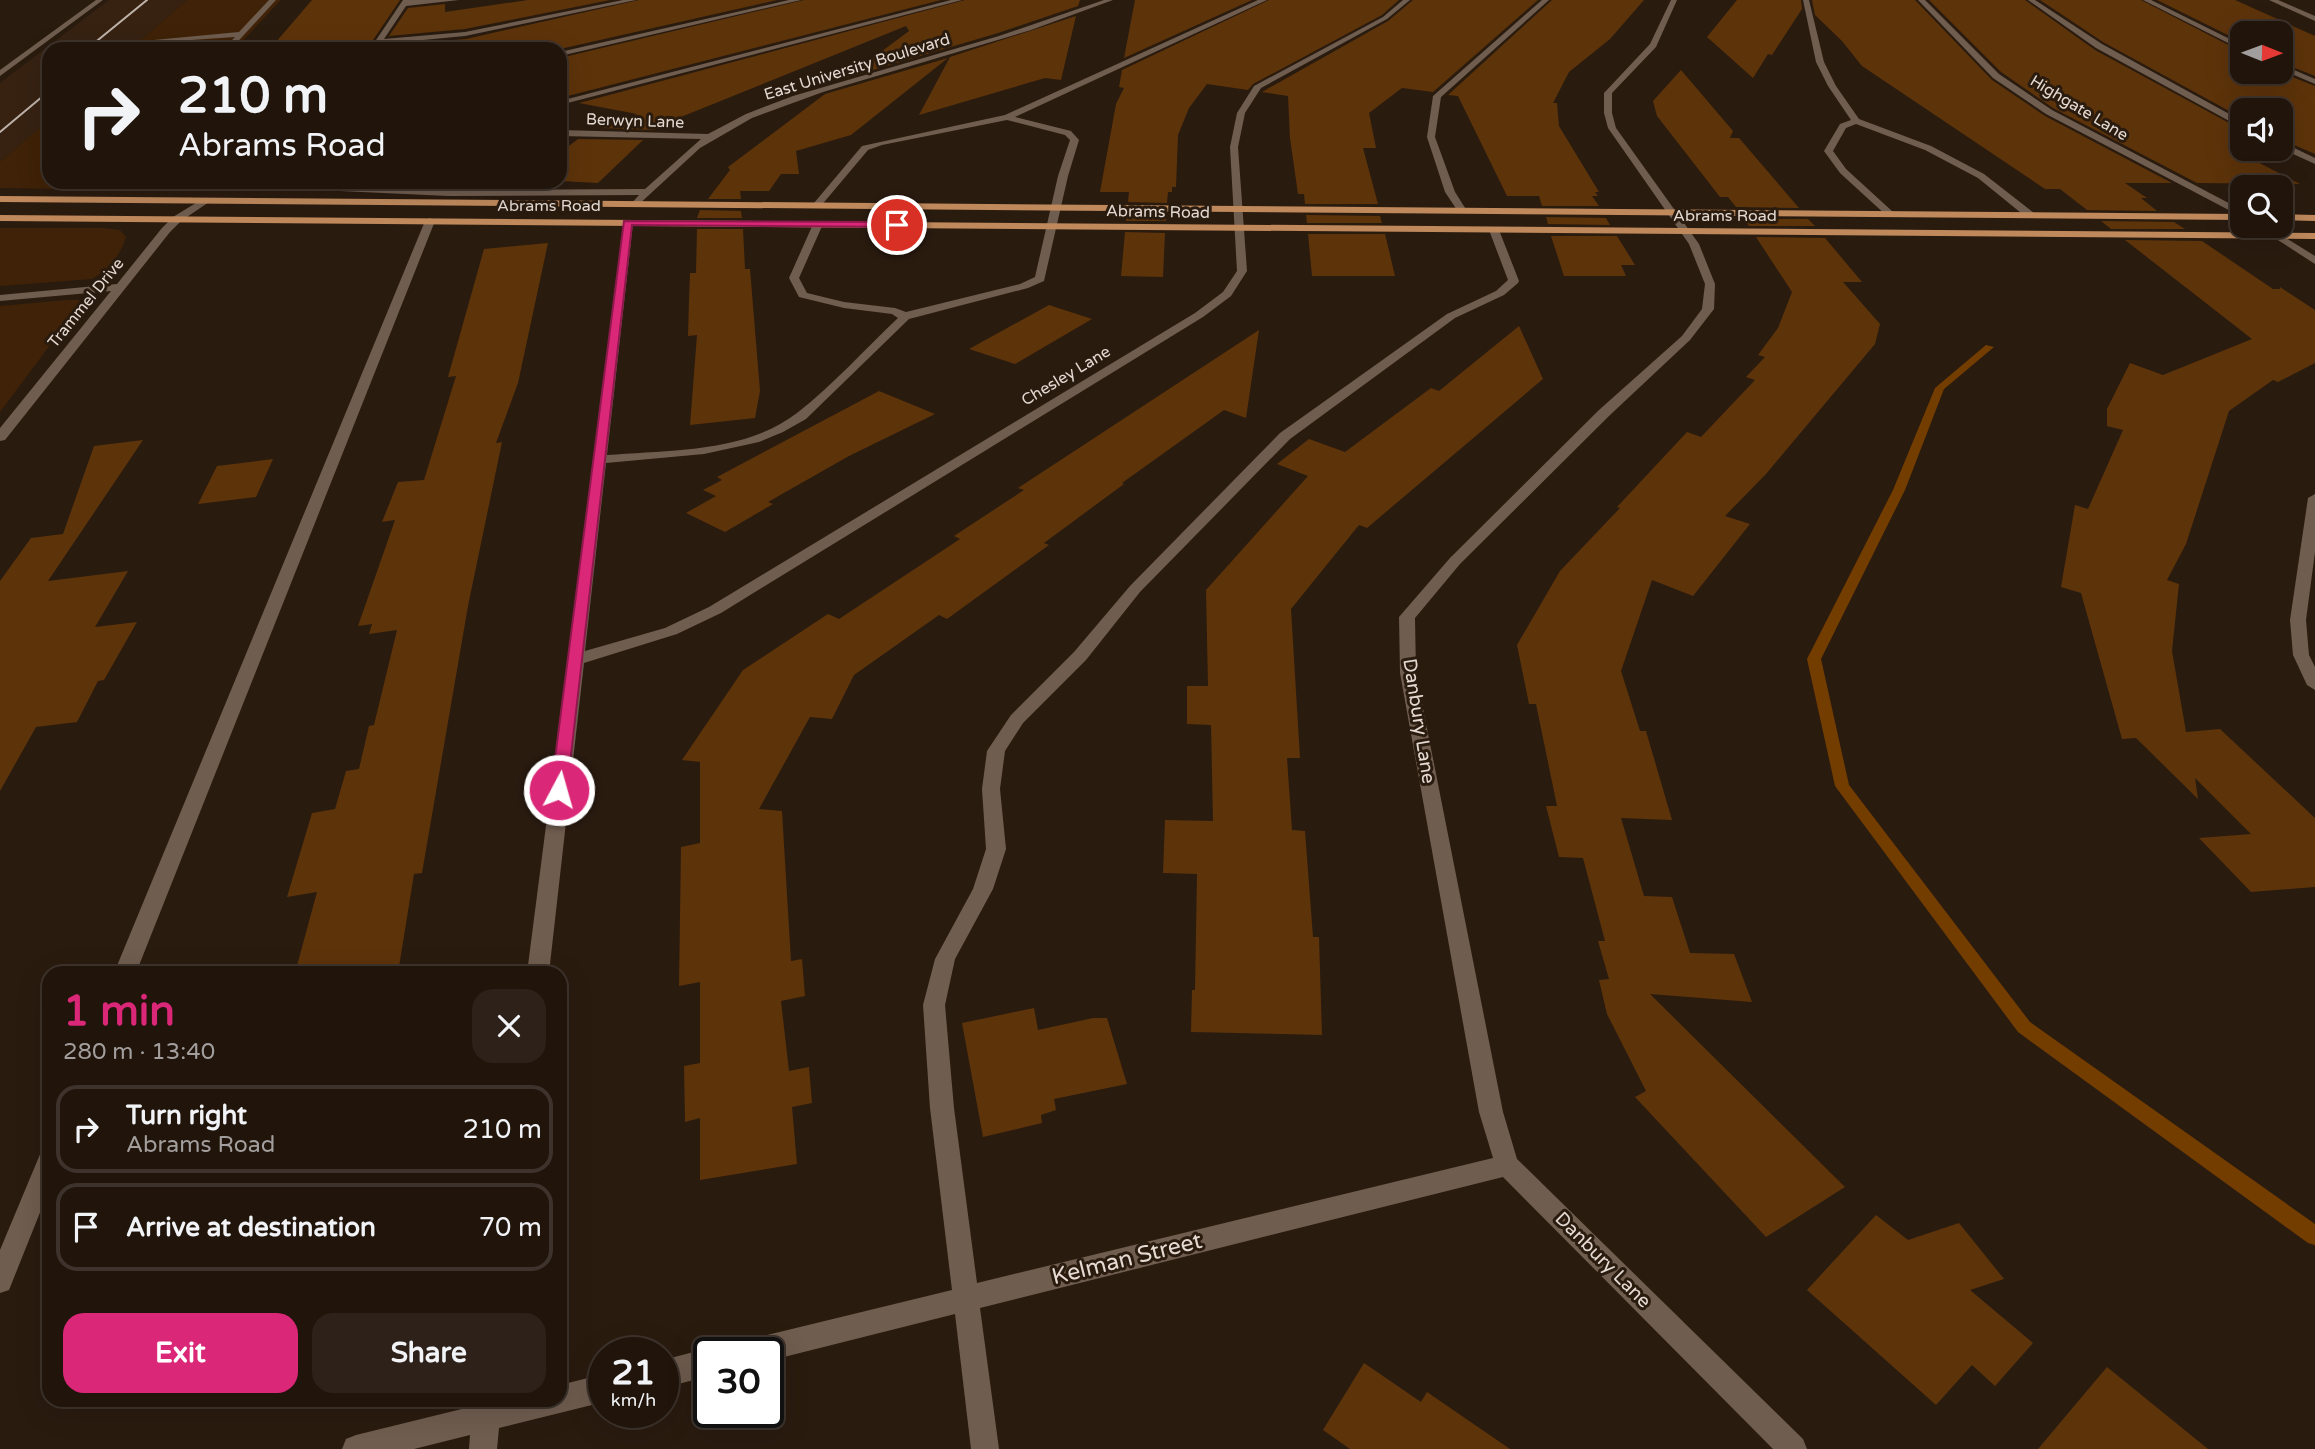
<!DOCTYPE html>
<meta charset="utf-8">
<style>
body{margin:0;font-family:"Varela Round",sans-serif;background:#2d2119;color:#f1f3f6;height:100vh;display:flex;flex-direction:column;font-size:26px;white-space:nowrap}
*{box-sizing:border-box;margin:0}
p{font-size:23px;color:#a29e9d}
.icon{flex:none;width:38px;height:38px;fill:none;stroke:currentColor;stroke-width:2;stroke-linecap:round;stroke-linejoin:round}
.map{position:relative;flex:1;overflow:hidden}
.details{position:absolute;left:42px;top:966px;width:525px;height:441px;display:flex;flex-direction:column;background:#20140b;border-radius:21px;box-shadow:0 7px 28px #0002,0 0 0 2px #3d332c}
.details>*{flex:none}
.banner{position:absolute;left:42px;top:42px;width:525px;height:147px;border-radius:21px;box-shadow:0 7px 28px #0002,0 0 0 2px #3d332c;background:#20140b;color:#f1f3f6;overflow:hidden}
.needle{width:46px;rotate:91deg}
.tools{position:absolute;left:2230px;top:21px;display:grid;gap:14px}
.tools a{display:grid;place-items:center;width:63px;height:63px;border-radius:14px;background:#20140b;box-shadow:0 7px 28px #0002,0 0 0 2px #3d332c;font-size:35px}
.speed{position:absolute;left:588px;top:1337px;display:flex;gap:14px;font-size:35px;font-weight:700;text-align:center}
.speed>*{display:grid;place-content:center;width:91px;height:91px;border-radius:50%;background:#20140b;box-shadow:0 7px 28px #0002,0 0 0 2px #3d332c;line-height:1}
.speed small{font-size:18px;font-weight:400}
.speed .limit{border:4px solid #111;border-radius:10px;background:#fff;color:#111}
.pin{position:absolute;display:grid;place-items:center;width:60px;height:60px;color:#fff;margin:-30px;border:4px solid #fff;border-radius:50%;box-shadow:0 2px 7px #0007}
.me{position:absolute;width:77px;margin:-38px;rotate:6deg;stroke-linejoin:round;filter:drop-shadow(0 0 5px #0008)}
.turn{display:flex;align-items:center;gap:24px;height:147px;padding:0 21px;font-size:32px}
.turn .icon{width:91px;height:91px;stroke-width:2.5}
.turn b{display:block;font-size:49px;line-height:60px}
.round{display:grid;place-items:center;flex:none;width:74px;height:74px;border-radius:21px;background:#2d2119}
.overview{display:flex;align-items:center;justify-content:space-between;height:119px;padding:0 21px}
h1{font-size:42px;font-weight:700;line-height:52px;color:#db2777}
.cta{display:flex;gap:14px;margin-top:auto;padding:14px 21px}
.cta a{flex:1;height:80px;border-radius:21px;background:#db2777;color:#fff;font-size:28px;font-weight:700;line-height:80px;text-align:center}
.cta a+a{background:#2d2119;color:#f1f3f6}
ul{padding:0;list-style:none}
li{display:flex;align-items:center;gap:21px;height:88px;margin:0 14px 10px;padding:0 7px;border:4px solid #3d332c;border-radius:21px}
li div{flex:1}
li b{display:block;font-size:26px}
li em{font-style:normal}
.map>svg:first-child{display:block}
</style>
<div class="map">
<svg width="2315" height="1449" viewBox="0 0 2315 1449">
<rect width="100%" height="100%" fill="#2a1b0f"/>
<polygon fill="#372212" points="109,0 187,0 131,49 49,49 49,120 0,162 0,83"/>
<g fill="#3f2207">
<polygon points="187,0 281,0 235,49 131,49"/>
<polygon points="49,120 49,182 133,182 120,190 0,188 0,162"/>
<path d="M 0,228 L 104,228 L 120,230 L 126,237 C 120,256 109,269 92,279 L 0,286 Z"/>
<polygon points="66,300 79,300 80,305 0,412 0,306"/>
</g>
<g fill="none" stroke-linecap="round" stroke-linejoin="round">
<polygon fill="#743d00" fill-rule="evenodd" points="1986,345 1994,347 1944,389 1905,490 1821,659 1849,785 2030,1022 2315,1224 2315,1245 2308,1243 2018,1032 1835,786 1807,659 1893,490 1935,388"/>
</g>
<g fill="#5d330a">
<polygon points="312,0 400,0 367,49 270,49"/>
<polygon points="528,0 610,0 465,29 389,36 408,8 445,4 445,12"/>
<polygon points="639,0 777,0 560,49 510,49 496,44 494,49 381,49 383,46 466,39"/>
<polygon points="804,0 941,0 560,98 560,58"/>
<polygon points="965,0 1080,0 1078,6 998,33 846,78 909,31 906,26 671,121 665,119 654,130 600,128 637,114 579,103"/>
<polygon points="1135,0 1252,0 1124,58"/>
<polygon points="1269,0 1399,0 1382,15 1253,84 1248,90 1207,84 1189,108 1178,135 1176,187 1172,187 1172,192 1168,192 1167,203 1128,202 1129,192 1100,192 1116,104 1124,88 1119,87 1122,70"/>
<polygon points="1413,0 1538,0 1433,92 1402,88 1369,113 1376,148 1363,148 1378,204 1305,204 1304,194 1298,194 1290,138 1288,96 1262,92 1388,21"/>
<polygon points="1552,0 1644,0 1610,39 1569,72 1553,103 1557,103 1559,126 1599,192 1595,192 1598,196 1592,196 1599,206 1542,206 1539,196 1507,196 1458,96 1448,95"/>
<polygon points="1737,0 1801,0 1802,9 1772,55 1768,54 1753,78 1707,37"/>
<polygon points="1812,0 1915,0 1992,80 2045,116 2172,183 2125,183 2147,198 2141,198 2157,211 2087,210 2060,189 2045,189 1862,66 1842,41 1815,15"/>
<polygon points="1929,0 2025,0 2095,50 2242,130 2242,149 2278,149 2287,154 2244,155 2300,184 2197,183 2053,108 2001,72"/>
<polygon points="2040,0 2141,0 2242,52 2242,72 2280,72 2315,86 2315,154 2280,139 2280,110 2242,110 2242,118 2103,42"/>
<polygon points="2157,0 2235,0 2315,36 2315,76 2280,62 2280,33 2242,33 2242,42"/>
<polygon points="1076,16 1061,80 1045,78 919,115 950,57"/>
<polygon points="948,58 851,135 796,151 799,174 781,174 769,191 740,191 741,199 708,199 730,170 728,167 825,94"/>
<polygon points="1681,70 1733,131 1730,138 1739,138 1799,208 1736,207 1728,197 1720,197 1657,116 1653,101"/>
<polygon points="578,139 643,140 598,183 560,181 560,153"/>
<polygon points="700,210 741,211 742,218 697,218"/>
<polygon points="1127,214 1166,214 1166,221 1126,221"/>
<polygon points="1306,215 1380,216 1382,223 1307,223"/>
<polygon points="1546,217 1606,218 1610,225 1548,224"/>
<polygon points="1744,219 1808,219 1815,226 1749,226"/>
<polygon points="2101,221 2174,222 2185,229 2111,229"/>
<polygon points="697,229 743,229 745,269 750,269 760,391 755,418 690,425 697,335 688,336 689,300 690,273 696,273"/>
<polygon points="1125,232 1165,233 1163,277 1121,276"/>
<polygon points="1308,234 1385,234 1395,276 1312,276"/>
<polygon points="1551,236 1617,236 1635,265 1621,265 1626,276 1564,276"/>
<polygon points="1756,237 1825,238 1862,282 1843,282 1880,324 1875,344 1766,474 1725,516 1750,524 1693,596 1652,580 1621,671 1640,731 1646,731 1672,820 1621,818 1644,896 1672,897 1690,953 1734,954 1752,1002 1650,994 1845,1187 1766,1237 1635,1097 1646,1091 1607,1014 1599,980 1609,979 1598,941 1605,941 1583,858 1559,857 1546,806 1557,806 1536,704 1529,704 1517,645 1560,571 1620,508 1617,507 1687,432 1701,437 1755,380 1746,377 1765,357 1758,355 1778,328 1792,292"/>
<polygon points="2125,240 2202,241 2273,289 2280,289 2280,287 2315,310 2315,363 2278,382 2273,380 2229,411 2186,544 2167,580 2179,584 2172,651 2186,732 2220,729 2315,818 2315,887 2251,892 2199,838 2251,834 2195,778 2198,799 2136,738 2122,739 2081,593 2061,587 2075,505 2088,509 2123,430 2107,426 2107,409 2130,363 2163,375 2252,339"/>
<polygon points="548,243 518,383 496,443 502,442 468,606 422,873 414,874 398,973 295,973 317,892 287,897 312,813 335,809 346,771 359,769 369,726 374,725 397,630 369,634 372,624 358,626 395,520 382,522 398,482 424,480 456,376 448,377 484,249"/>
<polygon points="1049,305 1092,319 1015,364 969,349"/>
<polygon points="1519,326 1543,379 1367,528 1359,525 1291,609 1300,758 1287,758 1292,830 1305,831 1313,937 1319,937 1322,1035 1191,1032 1192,990 1195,990 1197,874 1163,873 1165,820 1213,821 1211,725 1187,724 1187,686 1208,686 1206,590 1308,476 1277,464 1309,439 1345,452 1431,388 1439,391"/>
<polygon points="1259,330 1246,418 1224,410 1122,483 1124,484 1044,543 1049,545 947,619 939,615 854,675 832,719 810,717 759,809 782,811 791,961 802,959 805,996 781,1001 789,1071 809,1067 812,1103 792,1107 797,1164 700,1180 700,1118 685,1122 684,1066 700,1063 700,982 679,986 681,847 700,843 700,762 682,760 743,670 828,614 839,619 960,539 954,536 1024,490 1018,488"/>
<polygon points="879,391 935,414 849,456 768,502 773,504 725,532 686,513 716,496 703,490 722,480 717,477"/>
<polygon points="143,440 48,581 128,571 95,627 137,622 104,680 98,681 77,722 36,727 0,791 0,581 31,538 63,534 94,446"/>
<polygon points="273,459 256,497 198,504 217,466"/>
<polygon points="1034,1008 1038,1030 1093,1018 1107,1018 1127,1084 1054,1099 1056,1110 1041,1115 1042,1123 983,1137 962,1023"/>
<polygon points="1876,1215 1908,1240 1959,1223 2004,1279 1970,1290 2033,1343 1995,1386 1972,1365 1936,1405 1807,1290"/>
<polygon points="1364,1363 1421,1402 1427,1392 1510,1449 1350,1449 1323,1430"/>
<polygon points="2107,1367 2208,1449 2038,1449"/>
</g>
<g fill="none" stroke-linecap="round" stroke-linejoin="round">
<g fill="#6f5d4f" fill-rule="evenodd">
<polygon points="96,0 103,0 0,76 0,70"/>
<polygon points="269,0 276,0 231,49 223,49 235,37 147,43 143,41 239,32"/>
<polygon points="403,0 459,0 406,6 384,39 465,32 623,0 636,0 465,36 381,44 378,49 370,49"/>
<polygon points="789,0 801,0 560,56 560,52"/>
<polygon points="951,0 962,0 560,105 560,101"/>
<polygon points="1104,0 1113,0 1031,30 823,92 752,118 700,148 636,207 631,204 639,195 448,196 208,185 203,182 270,182 448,190 645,189 701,139 560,136 560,130 708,134 746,114 793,96 999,36"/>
<path d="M 1258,0 L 1267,0 L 1015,117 L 1071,131 L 1079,140 L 1068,176 L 1044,281 L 1028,288 L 909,319 L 806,419 L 783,432 L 759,442 L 704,454 L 606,463 L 585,651 L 665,628 L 709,607 L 1195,313 L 1223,292 L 1237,271 L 1230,147 L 1237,113 L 1254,86 L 1383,17 L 1403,0 L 1410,0 L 1387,19 L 1261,88 L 1245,113 L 1238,147 L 1247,271 L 1231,296 L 1203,317 L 721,613 L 677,634 L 584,663 L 549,973 L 527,973 L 624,221 L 633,223 L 607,455 C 669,450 745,453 797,413 C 833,385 865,349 898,318 L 892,314 L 844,308 L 799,297 L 789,278 L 814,222 L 823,224 L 799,278 L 807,293 L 844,302 L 895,308 L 906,312 L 1020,284 L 1035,277 L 1058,176 L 1070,140 L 1065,135 L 1007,120 L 882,145 L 868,150 L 820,207 L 814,207 L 814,203 L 862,146 L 1005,115 Z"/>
<polygon points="1542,0 1549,0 1441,97 1435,137 1455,192 1467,211 1459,213 1445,192 1427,137 1433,96"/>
<polygon points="1671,0 1677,0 1656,47 1612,93 1612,113 1616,128 1699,244 1715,284 1714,309 1690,340 1609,416 1460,564 1415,618 1416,673 1503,1112 1517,1159 1803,1439 1807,1449 1773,1449 1503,1177 980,1308 999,1449 971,1449 955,1314 768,1361 768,1353 734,1353 737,1343 747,1340 952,1290 930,1108 923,1005 935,959 973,889 986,849 982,789 987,751 1011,715 1074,652 1130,586 1280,433 1447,314 1496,291 1508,280 1489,230 1494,227 1499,230 1519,281 1518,283 1504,295 1455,318 1290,439 1140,592 1086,660 1023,723 1005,751 1000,789 1006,849 993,889 955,959 945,1005 954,1108 977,1283 1493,1158 1479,1112 1400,673 1399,617 1450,558 1599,410 1682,336 1702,309 1705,284 1689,244 1608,128 1604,113 1604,93 1650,44"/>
<polygon points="1803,0 1809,0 1824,62 1836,86 1859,119 1931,146 1984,174 2034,213 2034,217 2026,217 1978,178 1925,150 1856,124 1846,128 1833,151 1846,169 1893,212 1893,216 1887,216 1840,173 1824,151 1840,124 1851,120 1828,86 1816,62"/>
<polygon points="1918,0 1925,0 1999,74 2052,110 2242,210 2242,217 2046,114 1993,78"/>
<polygon points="2028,0 2035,0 2102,44 2242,121 2242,128 2096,48"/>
<polygon points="2143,0 2151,0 2242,45 2242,50"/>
<polygon points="2269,0 2278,0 2315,16 2315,21"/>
<polygon points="2280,64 2315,79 2315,84 2280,69"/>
<polygon points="2280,141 2315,158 2315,164 2280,148"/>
<polygon points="204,198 212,200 181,221 170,232 5,440 0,441 0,428 111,291 0,301 0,295 117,284 162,228 173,217"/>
<polygon points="430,218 435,221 136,973 114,973 425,221"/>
<polygon points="2256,226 2267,226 2315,256 2315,264"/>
<polygon points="2315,494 2315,552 2306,620 2309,655 2315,667 2315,690 2307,685 2293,655 2290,620 2308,498"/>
<polygon points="49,1149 49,1190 9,1290 0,1293 0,1250 41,1152"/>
<polygon points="709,1348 719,1353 709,1353 709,1376 663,1388 663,1360"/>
<polygon points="604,1374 604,1402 499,1428 497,1449 469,1449 470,1435 414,1449 342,1449 346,1439 356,1435 474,1406 474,1400 560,1400 560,1385"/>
</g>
<g fill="#bf895c" fill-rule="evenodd">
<polygon points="0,196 2242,214 2242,220 0,202"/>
<polygon points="2280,214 2315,215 2315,221 2280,220"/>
<polygon points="0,215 2315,233 2315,239 0,221"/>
</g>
<g stroke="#beb3aa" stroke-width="2">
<polyline points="87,49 147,0"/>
<polyline points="0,132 49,91"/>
</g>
</g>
<polygon fill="#db2777" stroke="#8e194d" stroke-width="2" points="624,221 897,222 901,225 897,227 632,225 567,790 559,796 551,790"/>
<g text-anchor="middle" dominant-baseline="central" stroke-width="6" stroke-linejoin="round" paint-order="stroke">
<g font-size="16" fill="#e4dad2" stroke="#2a1b0f">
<text transform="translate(857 67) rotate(-17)">East University Boulevard</text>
<text transform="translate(2079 108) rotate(31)">Highgate Lane</text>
<text transform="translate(635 121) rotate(2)">Berwyn Lane</text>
<text x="549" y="206">Abrams Road</text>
<text transform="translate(1158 212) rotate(1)">Abrams Road</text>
<text x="1725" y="216">Abrams Road</text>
<text transform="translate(86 303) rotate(-51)">Trammel Drive</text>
<text transform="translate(1066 376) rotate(-31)">Chesley Lane</text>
</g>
<g font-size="19" fill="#e4dad2" stroke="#2a1b0f">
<text transform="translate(1419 721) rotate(81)">Danbury Lane</text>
<text transform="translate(1603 1260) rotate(45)">Danbury Lane</text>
</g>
<g font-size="23" fill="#e4dad2" stroke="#2a1b0f">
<text transform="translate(1127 1259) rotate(-14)">Kelman Street</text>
</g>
</g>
</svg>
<div class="tools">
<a><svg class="needle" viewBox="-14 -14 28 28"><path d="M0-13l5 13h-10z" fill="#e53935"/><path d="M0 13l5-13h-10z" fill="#a29e9d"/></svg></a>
<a><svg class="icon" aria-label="sound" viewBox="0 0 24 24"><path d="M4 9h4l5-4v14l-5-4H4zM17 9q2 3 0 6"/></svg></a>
<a><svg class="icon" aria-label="search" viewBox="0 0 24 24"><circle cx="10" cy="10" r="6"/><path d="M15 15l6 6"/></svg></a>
</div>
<div class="speed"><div>21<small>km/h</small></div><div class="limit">30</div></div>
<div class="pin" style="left:897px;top:225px;background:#d93025"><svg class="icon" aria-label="arrive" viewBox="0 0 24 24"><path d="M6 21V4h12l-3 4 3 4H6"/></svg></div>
<svg class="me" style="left:559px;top:790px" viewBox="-20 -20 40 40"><circle r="17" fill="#db2777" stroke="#fff" stroke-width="3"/><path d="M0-11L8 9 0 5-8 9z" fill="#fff"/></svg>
<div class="banner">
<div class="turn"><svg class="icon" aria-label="right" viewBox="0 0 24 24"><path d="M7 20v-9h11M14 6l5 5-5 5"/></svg><div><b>210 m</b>Abrams Road</div></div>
</div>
<section class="details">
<div class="overview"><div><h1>1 min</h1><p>280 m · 13:40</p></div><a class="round"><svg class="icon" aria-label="close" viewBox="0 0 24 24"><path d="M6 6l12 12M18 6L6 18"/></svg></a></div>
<ul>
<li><svg class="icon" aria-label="right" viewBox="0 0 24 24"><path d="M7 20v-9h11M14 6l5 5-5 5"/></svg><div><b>Turn right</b><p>Abrams Road</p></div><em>210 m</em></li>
<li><svg class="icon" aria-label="arrive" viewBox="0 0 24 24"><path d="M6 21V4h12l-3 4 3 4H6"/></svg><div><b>Arrive at destination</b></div><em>70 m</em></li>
</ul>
<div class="cta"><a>Exit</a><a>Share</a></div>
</section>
</div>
